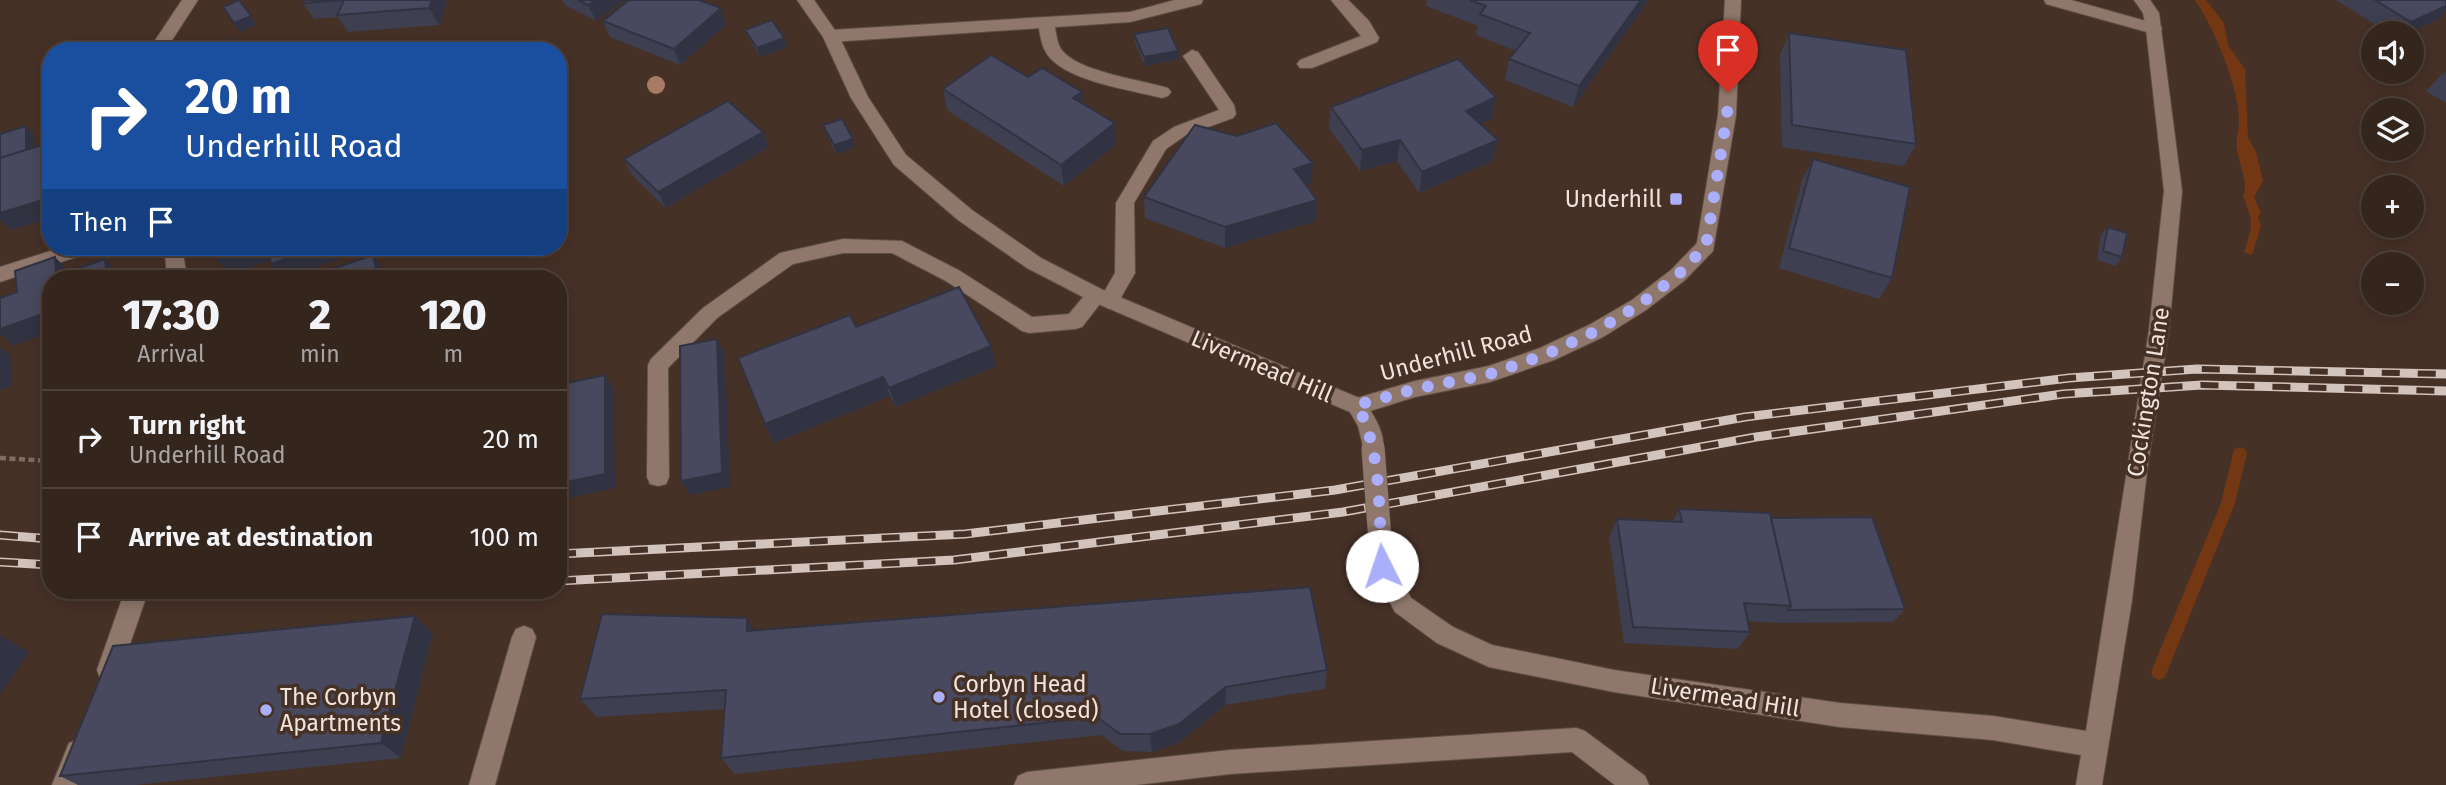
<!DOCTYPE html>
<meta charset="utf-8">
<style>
body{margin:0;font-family:"Fira Sans",sans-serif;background:#3f312a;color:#f1f3f6;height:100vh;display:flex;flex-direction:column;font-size:26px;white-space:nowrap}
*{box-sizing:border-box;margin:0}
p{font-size:23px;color:#a9a5a4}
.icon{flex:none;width:38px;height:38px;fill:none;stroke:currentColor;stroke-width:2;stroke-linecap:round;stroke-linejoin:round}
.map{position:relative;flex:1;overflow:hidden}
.sheet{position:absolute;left:42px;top:270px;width:525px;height:329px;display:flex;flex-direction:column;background:#34251d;border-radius:28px;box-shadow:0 4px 18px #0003,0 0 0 2px #4e423b}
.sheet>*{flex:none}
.banner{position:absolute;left:42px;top:42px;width:525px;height:214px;border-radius:28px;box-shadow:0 4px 18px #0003,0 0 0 2px #4e423b;background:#1a4fa0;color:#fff;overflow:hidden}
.buttons{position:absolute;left:2361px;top:21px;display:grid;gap:14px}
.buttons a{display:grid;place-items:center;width:63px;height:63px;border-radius:50%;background:#34251d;box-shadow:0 4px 18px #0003,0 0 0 2px #4e423b;font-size:35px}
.pin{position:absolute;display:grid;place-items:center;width:60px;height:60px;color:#fff;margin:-72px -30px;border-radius:50% 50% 50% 0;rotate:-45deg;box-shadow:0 0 7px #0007}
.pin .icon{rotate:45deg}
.me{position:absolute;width:77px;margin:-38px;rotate:356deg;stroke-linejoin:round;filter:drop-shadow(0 0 5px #0008)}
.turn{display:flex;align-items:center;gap:24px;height:147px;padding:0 28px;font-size:32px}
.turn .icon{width:91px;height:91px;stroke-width:2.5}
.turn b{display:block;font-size:49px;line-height:60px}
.then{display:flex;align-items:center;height:66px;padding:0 28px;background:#0003;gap:14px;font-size:26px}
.eta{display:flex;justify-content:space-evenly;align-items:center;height:119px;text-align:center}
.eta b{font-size:42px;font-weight:800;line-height:49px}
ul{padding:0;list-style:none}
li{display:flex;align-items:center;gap:21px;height:98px;padding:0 28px;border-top:2px solid #4e423b}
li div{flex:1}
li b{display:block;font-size:26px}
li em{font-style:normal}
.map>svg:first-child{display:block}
</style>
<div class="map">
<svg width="2446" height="785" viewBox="0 0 2446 785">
<rect width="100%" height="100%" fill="#463127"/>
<path fill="#733713" d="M 2195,0 L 2206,0 L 2224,23 L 2228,45 L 2245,69 L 2248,138 L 2256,152 L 2263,181 L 2254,197 L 2261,213 L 2258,216 L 2261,226 L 2252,255 L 2244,252 C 2253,225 2254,223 2243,196 C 2249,182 2239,165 2237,149 C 2235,139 2239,132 2239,122 C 2240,90 2214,27 2195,0 Z"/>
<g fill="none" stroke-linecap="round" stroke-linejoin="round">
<polygon fill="#733713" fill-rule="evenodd" points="2240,447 2245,449 2247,453 2235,503 2167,672 2165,677 2159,680 2153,677 2151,672 2221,503 2233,453 2235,449"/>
<g stroke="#5e4e44" stroke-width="2">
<g id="service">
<polygon points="1331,0 1348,0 1369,21 1379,38 1377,42 1312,68 1300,68 1297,64 1300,60 1361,36"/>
<polygon points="2044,0 2071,0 2160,25 2162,29 2154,34 2046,4"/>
<path d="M 1046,17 L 1054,22 C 1056,30 1056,41 1061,49 C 1077,72 1142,80 1168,88 L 1171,92 L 1168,96 L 1162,98 C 1131,90 1072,82 1050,58 C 1041,48 1040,34 1038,22 Z"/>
<polygon points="1192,50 1198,52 1234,105 1236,114 1233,118 1186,135 1166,149 1134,203 1135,273 1116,306 1109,309 1100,304 1082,327 1075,329 1029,333 1022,331 946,281 892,253 843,253 793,264 717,318 668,368 669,477 666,484 658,486 650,484 647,477 648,365 651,359 703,308 780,253 843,239 902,241 960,271 1032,317 1069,314 1089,290 1096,287 1104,292 1115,273 1116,203 1153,141 1174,127 1219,110 1183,56"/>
<polygon points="125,590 147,590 148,592 121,670 118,678 109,681 100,678 97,670"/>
<polygon points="524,626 532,629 536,637 495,785 469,785 512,637 516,629"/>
<polygon points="1576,728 1585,731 1645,776 1649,785 1615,785 1572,752 1230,774 1136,785 1014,785 1018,776 1027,772 1230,750"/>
<polygon points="78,740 87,743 91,752 78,785 52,785 69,743"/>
</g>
</g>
<g stroke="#5e4e44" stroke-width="2">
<g id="minor">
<polygon points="182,0 198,0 165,51 148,51"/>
<polygon points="1175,0 1203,0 1201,4 1130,22 831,42 823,36 831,30 1130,12"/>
<polygon points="1725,0 1741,0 1736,115 1713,251 1685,280 1646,310 1603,337 1554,360 1490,382 1415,397 1357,415 1350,412 1346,406 1350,400 1415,381 1489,366 1540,348 1589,325 1632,300 1671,270 1697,243 1718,115"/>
<polygon points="63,247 95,247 92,252 0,282 0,267"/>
<polygon points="160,247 182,247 187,278 167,278 165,253"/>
</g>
</g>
<g stroke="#5e4e44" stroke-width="2">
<g id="tertiary">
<path d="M 797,0 L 814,0 L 839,36 L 868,97 L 906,155 L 972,210 L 1041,258 L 1103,290 L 1364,400 C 1373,415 1389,437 1381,454 L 1373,457 L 1365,454 L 1358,426 L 1350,412 L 1089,300 L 1027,268 L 958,220 L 894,165 L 851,98 L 823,37 Z"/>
<polygon points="2134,0 2150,0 2159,13 2182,191 2169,330 2148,463 2132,600 2102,785 2076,785 2081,755 1993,740 1840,727 1614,692 1489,667 1437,643 1395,612 1371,566 1374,559 1382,556 1390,559 1411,598 1453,627 1492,645 1614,670 1840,703 1993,716 2086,731 2149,330 2164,191 2146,29 2143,13"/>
</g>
</g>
<polyline stroke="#7f6d64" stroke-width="4.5" stroke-dasharray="6 3.5" stroke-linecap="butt" points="0,458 51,461"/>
<use href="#service" fill="#8f776b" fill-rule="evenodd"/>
<use href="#minor" fill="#8f776b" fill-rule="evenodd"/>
<use href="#tertiary" fill="#8f776b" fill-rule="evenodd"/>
<g stroke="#d2c3bc" stroke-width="9">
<g id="rail">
<polyline points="0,535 51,539"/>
<polyline points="558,554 965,534 1335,490 1745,417 2069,378 2197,369 2446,374"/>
<polyline points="0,562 51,565"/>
<polyline points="558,581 954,560 1343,512 1756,437 2063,394 2202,385 2446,391"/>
</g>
</g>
<use href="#rail" stroke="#463127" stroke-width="6" stroke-dasharray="18" stroke-linecap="butt"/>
<g stroke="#5e4e44" stroke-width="24" stroke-linecap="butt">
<polyline id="tertiary-bridge" points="1373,448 1382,566"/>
</g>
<use href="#tertiary-bridge" stroke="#8f776b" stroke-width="23"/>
</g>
<circle fill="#a97b64" cx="656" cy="85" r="9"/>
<g fill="#3e3f51">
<polygon points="304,0 447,0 439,25 348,32 338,17 314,19 303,3"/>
<polygon points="562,0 625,0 596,21 565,5"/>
<polygon points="1427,0 1649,0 1573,107 1505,80 1509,59 1516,51 1476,35 1478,26 1426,6"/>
<polygon points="2336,0 2446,0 2438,20 2408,33 2389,33"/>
<polygon points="603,21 727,24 680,65 610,37"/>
<polygon points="745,30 784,38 787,47 760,57 749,39"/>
<polygon points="1789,33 1916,144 1904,166 1782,147 1780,55"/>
<polygon points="1134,34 1179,59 1145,66 1135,43"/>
<polygon points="2446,72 2446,103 2426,91 2441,75"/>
<polygon points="1028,77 1082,92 1083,104 1116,145 1064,186 947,110 943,89"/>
<polygon points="1331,107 1492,119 1480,124 1498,140 1493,161 1419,193 1397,161 1360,171 1329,128"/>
<polygon points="823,125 855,147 836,154 826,133"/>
<polygon points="763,132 769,147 666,208 632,175 624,159"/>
<polygon points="1813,159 1892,278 1879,299 1779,268 1802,180"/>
<polygon points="1313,163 1311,184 1306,186 1317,200 1316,221 1225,248 1145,218 1144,197"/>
<polygon points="2108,227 2122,257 2116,266 2097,260 2101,235"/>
<polygon points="856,327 991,346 996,366 896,407 890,396 774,443 765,424"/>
<polygon points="1679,509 1771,518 1905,609 1893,622 1778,623 1748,621 1750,632 1738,649 1624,643 1609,537 1617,519 1673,521"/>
<polygon points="755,630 1327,670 1325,689 1225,705 1180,742 1152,752 1123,751 1101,735 735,774 721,758 725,709 597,717 580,699"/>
<polygon points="433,633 401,758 135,785 78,785 60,776"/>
</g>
<g fill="#323342">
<polygon points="432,0 447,0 439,25 429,8"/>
<polygon points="595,0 625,0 596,21 588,5"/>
<polygon points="1641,0 1649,0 1573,107 1579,86"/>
<polygon points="2446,6 2446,11 2438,20 2408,33 2402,33 2411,22"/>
<polygon points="721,8 727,24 680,65 674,49"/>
<polygon points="251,16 257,25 240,32 234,23"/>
<polygon points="784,38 787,47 760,57 757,48"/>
<polygon points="1178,51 1179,59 1145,66 1144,57"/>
<polygon points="1082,92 1084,113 1073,98"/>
<polygon points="1496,97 1492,119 1462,132 1466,111"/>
<polygon points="1115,123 1116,145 1064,186 1061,165"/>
<polygon points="26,126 34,135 35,160 0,171"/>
<polygon points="763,132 769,147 666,208 658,192"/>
<polygon points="853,139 855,147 836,154 834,145"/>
<polygon points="1400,140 1397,161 1360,171 1362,150"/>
<polygon points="1498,140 1493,161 1419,193 1422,172"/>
<polygon points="45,144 51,150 51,161 46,156"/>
<polygon points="1313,163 1311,184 1293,190 1294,169"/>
<polygon points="51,175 51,218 11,230 0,220 0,213 48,176"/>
<polygon points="1317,200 1316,221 1225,248 1225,227"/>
<polygon points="251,247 270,247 278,257 231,275 216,259"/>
<polygon points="318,247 351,247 353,254 287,278 283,278 271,264"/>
<polygon points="373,255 380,264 383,278 378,278"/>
<polygon points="55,257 71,273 56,276"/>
<polygon points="105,259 120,275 121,278 107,278"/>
<polygon points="51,311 51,332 13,346 0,334 0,329"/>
<polygon points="717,339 725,354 730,487 690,495 681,481"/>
<polygon points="991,346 996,366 896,407 889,388"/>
<polygon points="0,347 10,355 12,386 0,390"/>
<polygon points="605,375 614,390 615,488 560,500 558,498 558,484"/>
<polygon points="883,377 890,396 774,443 765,424"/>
<polygon points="415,616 433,633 401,758 381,743"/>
<polygon points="747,618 759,637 747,631"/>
<polygon points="0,635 29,652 0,695"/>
<polygon points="1226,687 1225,705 1180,742 1152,752 1150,734"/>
</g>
<g fill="#48495e" stroke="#323342" stroke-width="2">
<polygon points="239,0 251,16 234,23 223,7"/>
<polygon points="304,0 432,0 429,8 337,15 344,0 303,3"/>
<polygon points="578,0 595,0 588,5"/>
<polygon points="629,0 699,0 721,8 674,49 603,21"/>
<polygon points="1470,0 1641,0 1579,86 1509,59 1530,33 1480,14 1486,6"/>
<polygon points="2375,0 2446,0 2446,6 2411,22"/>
<polygon points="772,20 784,38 757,48 745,30"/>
<polygon points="1168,28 1178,51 1144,57 1134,34"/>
<polygon points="1789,33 1906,50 1916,144 1792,125"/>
<polygon points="230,39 236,51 200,51"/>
<polygon points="991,55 1028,77 1042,68 1082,92 1073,98 1115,123 1061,165 943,89"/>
<polygon points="1458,59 1496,97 1466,111 1498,140 1422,172 1400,140 1362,150 1331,107"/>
<polygon points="728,101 763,132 658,192 624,159"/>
<polygon points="842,119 853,139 834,145 823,125"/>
<polygon points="1276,123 1313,163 1294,169 1317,200 1225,227 1144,197 1195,125 1237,136"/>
<polygon points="26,126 26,150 0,158 0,134"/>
<polygon points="45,144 46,156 51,154 51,175 48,176 49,198 0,213 0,158"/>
<polygon points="1813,159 1910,187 1892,278 1789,248"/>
<polygon points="2108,227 2127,233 2122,257 2103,251"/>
<polygon points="214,247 251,247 216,259"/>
<polygon points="267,247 318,247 271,264"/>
<polygon points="373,255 378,278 337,278 335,268"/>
<polygon points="55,257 56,276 105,259 107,278 51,278 51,311 0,329 0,298 17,292 15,271"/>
<polygon points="959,287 991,346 889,388 883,377 765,424 738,358 850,315 856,327"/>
<polygon points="717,339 722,473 681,481 680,346"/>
<polygon points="0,347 2,378 0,379"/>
<polygon points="605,375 605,474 558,484 558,385"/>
<polygon points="1679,509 1770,513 1791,606 1744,603 1750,632 1633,627 1617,519 1682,522"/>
<polygon points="1872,517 1905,609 1788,610 1791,606 1771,518"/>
<polygon points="1310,587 1327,670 1226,687 1179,724 1150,734 1120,734 1097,717 721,758 726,690 580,699 602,614 747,618 747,631"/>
<polygon points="415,616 381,743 60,776 113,646"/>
</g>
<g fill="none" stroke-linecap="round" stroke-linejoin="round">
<path stroke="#abaffb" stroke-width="12" stroke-dasharray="0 21.6" d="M 1382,566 C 1378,513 1383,452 1357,405 L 1415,389 L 1490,374 L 1547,354 L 1596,331 L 1639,305 L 1678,275 L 1706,246 L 1727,115 L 1728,92"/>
</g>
<g fill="#abaffb" stroke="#463127" stroke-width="2.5">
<rect x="1669" y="192" width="14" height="14" rx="3.5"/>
<circle cx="939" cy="697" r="7"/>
<circle cx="266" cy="710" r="7"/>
</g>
<g text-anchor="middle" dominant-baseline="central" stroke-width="7" stroke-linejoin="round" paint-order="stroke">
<g font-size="23" fill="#f0e3dc" stroke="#463127" text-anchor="start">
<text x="1662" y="199" text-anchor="end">Underhill</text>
<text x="953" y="684">Corbyn Head<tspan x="953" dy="26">Hotel (closed)</tspan></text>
<text x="280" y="697">The Corbyn<tspan x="280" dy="26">Apartments</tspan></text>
</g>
<g font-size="23" fill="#f0e3dc" stroke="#463127">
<text transform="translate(1456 353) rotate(-15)">Underhill Road</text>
<text transform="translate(1262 366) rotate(23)">Livermead Hill</text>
<text transform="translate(2148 392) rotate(-81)">Cockington Lane</text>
<text transform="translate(1725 697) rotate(9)">Livermead Hill</text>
</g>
</g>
</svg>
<div class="buttons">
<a><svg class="icon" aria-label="sound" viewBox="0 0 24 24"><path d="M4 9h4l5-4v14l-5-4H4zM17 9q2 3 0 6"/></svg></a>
<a><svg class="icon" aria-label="layers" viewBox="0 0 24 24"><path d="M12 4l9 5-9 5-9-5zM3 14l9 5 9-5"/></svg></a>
<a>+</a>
<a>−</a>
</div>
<div class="pin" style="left:1728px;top:92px;background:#d93025"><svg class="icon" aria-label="arrive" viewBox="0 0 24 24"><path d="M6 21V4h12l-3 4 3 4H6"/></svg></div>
<svg class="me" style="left:1382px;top:566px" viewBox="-20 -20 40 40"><circle r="19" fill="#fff"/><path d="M0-13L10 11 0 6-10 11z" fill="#abaffb"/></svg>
<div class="banner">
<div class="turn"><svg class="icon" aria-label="right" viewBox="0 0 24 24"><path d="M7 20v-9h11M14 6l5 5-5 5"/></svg><div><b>20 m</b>Underhill Road</div></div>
<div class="then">Then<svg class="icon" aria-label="arrive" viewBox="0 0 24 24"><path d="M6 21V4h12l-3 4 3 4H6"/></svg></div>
</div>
<section class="sheet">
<div class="eta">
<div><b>17:30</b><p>Arrival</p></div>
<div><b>2</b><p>min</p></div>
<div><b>120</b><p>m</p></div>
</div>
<ul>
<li><svg class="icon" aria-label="right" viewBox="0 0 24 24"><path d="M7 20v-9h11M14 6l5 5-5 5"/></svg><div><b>Turn right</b><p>Underhill Road</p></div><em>20 m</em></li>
<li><svg class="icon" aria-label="arrive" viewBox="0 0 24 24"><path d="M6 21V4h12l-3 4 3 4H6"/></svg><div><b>Arrive at destination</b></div><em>100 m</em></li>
</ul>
</section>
</div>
